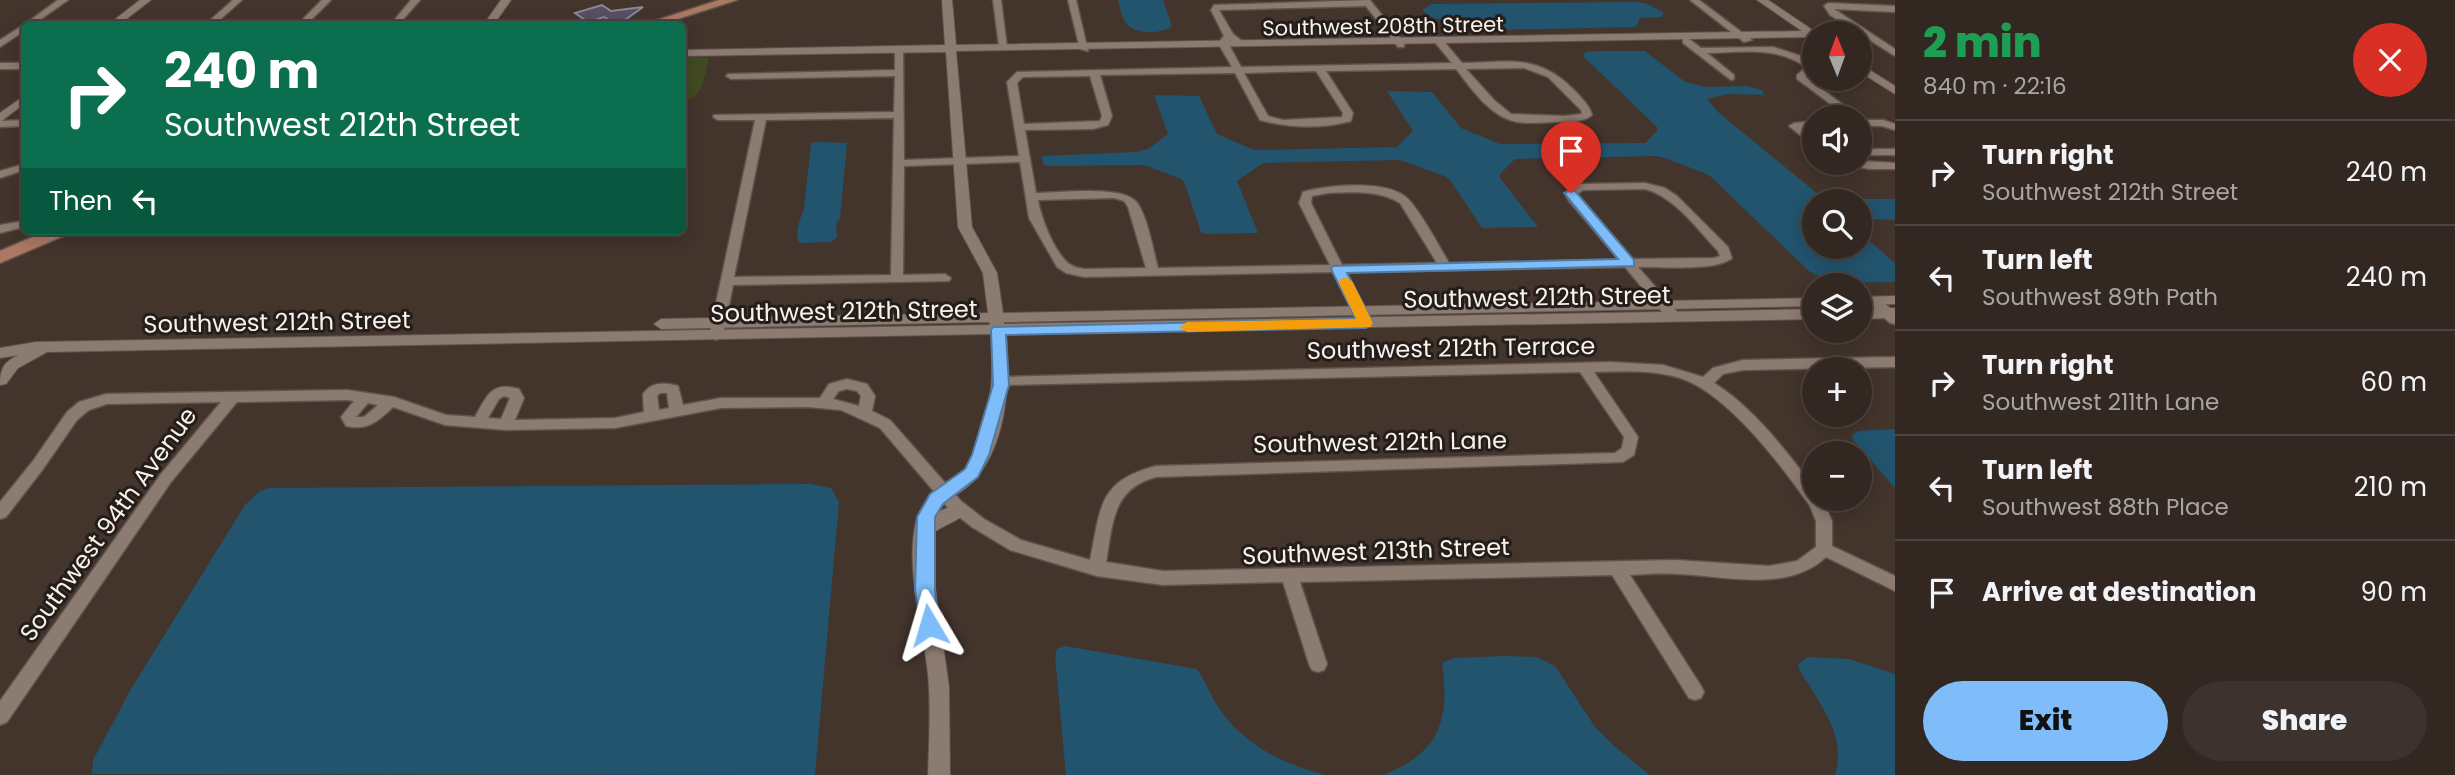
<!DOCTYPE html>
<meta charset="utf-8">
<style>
body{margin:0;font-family:Poppins,sans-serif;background:#3d332e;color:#f1f3f6;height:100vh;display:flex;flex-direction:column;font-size:26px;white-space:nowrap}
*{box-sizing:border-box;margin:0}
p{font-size:23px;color:#a8a5a5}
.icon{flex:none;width:38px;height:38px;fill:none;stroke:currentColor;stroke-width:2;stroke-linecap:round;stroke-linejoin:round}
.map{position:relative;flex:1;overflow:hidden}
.side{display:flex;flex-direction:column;background:#322721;width:560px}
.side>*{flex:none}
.hud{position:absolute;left:21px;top:21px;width:665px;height:214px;border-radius:10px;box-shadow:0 4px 18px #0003,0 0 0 2px #4d443f;background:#0b6e4f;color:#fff;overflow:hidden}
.needle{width:46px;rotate:359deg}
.fabs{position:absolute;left:1802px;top:21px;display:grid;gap:14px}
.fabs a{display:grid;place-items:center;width:70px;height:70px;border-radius:50%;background:#322721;box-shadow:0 4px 18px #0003,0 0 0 2px #4d443f;font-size:35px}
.pin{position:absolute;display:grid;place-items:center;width:60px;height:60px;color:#fff;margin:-72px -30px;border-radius:50% 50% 50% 0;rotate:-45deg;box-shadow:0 0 7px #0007}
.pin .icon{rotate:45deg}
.me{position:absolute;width:77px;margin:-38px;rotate:353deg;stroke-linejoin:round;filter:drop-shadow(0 0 5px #0008)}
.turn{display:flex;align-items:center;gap:24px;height:147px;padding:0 28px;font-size:32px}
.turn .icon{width:91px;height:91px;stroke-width:2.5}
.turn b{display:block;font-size:49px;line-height:60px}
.then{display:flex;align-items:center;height:66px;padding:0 28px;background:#0003;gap:14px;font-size:26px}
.round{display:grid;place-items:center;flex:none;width:74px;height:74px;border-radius:37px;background:#3d332e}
.summary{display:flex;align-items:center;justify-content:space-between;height:119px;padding:0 28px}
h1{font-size:42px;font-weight:800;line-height:52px;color:#1e9e55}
.cta{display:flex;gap:14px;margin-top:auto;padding:14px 28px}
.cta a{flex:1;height:80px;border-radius:42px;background:#7fbdfa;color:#111;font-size:28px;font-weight:800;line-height:80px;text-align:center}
.cta a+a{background:#3d332e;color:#f1f3f6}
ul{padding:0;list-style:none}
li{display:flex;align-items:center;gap:21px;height:105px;padding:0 28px;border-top:2px solid #4d443f}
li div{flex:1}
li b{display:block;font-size:26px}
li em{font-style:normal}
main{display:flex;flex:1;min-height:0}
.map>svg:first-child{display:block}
</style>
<main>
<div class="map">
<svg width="1895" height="775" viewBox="0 0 1895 775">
<rect width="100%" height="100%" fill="#43342c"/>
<path fill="#424a23" d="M 683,56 L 709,58 C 704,75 704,100 683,100 Z"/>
<g fill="#22546e">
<path d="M 1118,0 L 1163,0 L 1172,26 C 1162,34 1139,34 1129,26 C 1122,21 1120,7 1118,0 Z"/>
<polygon points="1632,2 1645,3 1663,12 1662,17 1640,18 1636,27 1496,30 1460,20 1436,19 1427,15 1423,10 1431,4"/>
<polygon points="1595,51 1645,51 1685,82 1707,87 1748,86 1762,90 1764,95 1728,94 1707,99 1719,113 1818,194 1838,199 1895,199 1895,220 1871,219 1860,223 1860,201 1815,201 1815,247 1860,247 1860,233 1895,263 1895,282 1837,283 1810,272 1709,175 1665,158 1656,156 1515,159 1500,174 1500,178 1538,227 1482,228 1450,180 1444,176 1400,160 1263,163 1237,181 1258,233 1205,234 1201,232 1185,184 1181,179 1144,165 1050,166 1044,165 1041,156 1136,152 1148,149 1168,134 1154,95 1199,96 1217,134 1254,150 1397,147 1413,131 1387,91 1432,92 1461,128 1500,144 1645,143 1657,131 1657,127 1583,56 1586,52"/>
<path d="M 817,142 L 847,143 L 840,219 L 836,223 L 837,237 L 831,242 L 802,243 L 798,241 C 796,229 800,219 804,208 L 811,143 Z"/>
<polygon points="1895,429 1895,488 1852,439 1853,434 1858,431"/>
<polygon points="811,484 831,488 839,502 815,775 92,774 93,760 131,689 245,505 260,491 269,488"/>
<path d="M 1065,646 L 1197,669 C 1204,679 1209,691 1215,702 C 1239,742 1281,764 1325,775 L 1066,775 L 1055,656 L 1057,649 Z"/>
<path d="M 1504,656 L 1537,657 L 1555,666 L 1595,727 L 1613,745 L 1650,775 L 1383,775 C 1440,753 1450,720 1442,663 L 1454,658 Z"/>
<path d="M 1808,657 L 1849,659 L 1895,674 L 1895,775 L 1835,775 C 1845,741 1828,716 1811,688 C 1806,680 1800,673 1798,664 Z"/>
</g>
<polygon fill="#555161" stroke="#8b8798" stroke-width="2" points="602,5 611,11 643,7 625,20 609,20 604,17 588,22 575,13"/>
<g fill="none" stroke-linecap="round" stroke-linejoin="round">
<g stroke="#60534c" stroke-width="3">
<g id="minor">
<polygon points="58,0 68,0 34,24 25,24"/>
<polygon points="233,0 242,0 215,24 206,24"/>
<polygon points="322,0 331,0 307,24 298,24"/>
<polygon points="411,0 420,0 399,24 391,24"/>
<polygon points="993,0 1001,0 1007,48 999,46"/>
<polygon points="1068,0 1076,0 1088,51 1080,49"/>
<path d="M 1370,0 L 1404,43 L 1404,47 L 1398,47 L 1366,6 L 1219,10 L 1233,34 L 1242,41 L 1237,44 L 1230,40 L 1228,43 L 1241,67 L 1452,63 L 1433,40 L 1438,37 L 1441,38 L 1462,63 C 1512,62 1539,53 1577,93 C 1583,100 1590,106 1592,115 C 1582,123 1568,122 1555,122 C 1543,122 1530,124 1517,122 C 1490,117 1472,89 1456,69 L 1326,71 L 1353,113 L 1351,121 C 1322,129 1289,128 1260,120 L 1235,73 L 1100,75 L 1112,116 L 1108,125 L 1093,129 L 1025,130 L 1036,193 C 1059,193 1126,184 1138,204 C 1148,219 1153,250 1158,268 L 1330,265 L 1299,203 L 1303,192 C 1328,185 1388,179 1408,199 C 1421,212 1439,246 1449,263 L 1619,260 L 1569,201 L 1565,193 L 1580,184 L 1645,183 L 1665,188 L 1677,196 L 1728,247 L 1732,258 C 1715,272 1661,266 1638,267 L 1679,314 L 1680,317 L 1679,320 L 1669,320 L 1625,267 L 1346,272 L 1373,323 L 1366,327 L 1359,323 L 1334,272 L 1084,277 L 1066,273 L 1057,267 L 1029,218 L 1020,162 L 904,166 L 903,275 L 945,274 L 951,278 L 949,281 L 733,285 L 723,336 L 716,340 L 709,336 L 755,120 L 718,120 L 713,117 L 714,115 L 894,112 L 895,76 L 731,79 L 726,76 L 728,74 L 895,70 L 895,49 L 903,47 L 904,160 L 1019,156 L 1007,82 L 1017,72 L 1232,67 L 1218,43 L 1224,36 L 1211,10 L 1214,5 ZM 1524,68 L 1548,77 L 1581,110 L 1582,114 L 1564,116 L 1511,114 L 1495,101 L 1466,69 ZM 1316,71 L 1343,113 L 1342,117 L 1283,120 L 1268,116 L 1244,73 ZM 1090,76 L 1102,116 L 1100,121 L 1024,124 L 1017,83 L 1023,77 ZM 894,118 L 891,275 L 734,277 L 766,120 ZM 1645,189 C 1675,197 1697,229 1718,251 L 1720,256 L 1714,258 L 1632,259 L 1577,194 L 1583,190 ZM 1328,193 C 1352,192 1379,190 1400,203 L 1437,263 L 1342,265 L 1311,203 L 1312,196 ZM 1114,198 L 1124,201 L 1128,207 L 1146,268 L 1084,269 C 1078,268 1073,267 1068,263 C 1054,251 1041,218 1038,200 Z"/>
<polygon points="1690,0 1699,0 1752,40 1744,42"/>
<polygon points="1828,3 1895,6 1895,12 1834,9 1895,49 1895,56 1830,15 1824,6"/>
<polygon points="25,24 24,31 0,47 0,40"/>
<path d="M 1683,39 L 1689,39 L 1701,48 L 1773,47 L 1804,57 L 1815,65 L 1815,69 L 1806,77 L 1859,117 L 1848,117 L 1797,79 L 1797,75 L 1806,67 C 1777,46 1741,52 1707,53 L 1734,75 L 1734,79 L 1731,80 L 1683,43 Z"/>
<rect x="0" y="63" width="24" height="6"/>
<polygon points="24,120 24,126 0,127 0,121"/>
<polygon points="1860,120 1883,120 1895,124 1895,130 1882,126 1860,126"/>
<polygon points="1815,121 1815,127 1803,128 1815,138 1815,147 1789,126 1794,123"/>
<rect x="1860" y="149" width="35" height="6"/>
<polygon points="1860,161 1895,163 1895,169 1869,169 1849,165 1848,163"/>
<polygon points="24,164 24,170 0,178 0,171"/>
<polygon points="24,221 24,227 0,233 0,225"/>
<polygon points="1874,297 1879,298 1895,313 1895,324 1890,323 1869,304 1868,301"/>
<path d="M 1895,357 L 1895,367 L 1743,370 L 1723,374 L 1714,383 C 1752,406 1788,453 1815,489 L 1815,499 L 1822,499 L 1832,521 L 1832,546 L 1895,576 L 1895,591 L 1826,557 C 1788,593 1726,576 1679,574 C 1662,573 1646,574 1630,575 L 1701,686 L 1704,692 L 1701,698 L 1695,700 L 1689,698 L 1612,575 L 1300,582 L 1327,664 L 1324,670 L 1318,672 L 1312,670 L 1309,664 L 1283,582 L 1163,585 L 1097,576 L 1010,550 L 972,527 L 949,509 L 880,428 L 841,410 L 808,407 L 721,408 L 615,428 L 506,430 L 445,425 L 393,407 C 378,421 368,431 346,426 L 341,417 L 354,401 L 347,400 L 237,402 L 171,482 L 7,722 L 0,725 L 0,701 L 161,474 L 221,402 L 107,404 L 89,410 L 77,420 L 43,469 L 6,517 L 0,519 L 0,502 L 33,461 L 67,412 L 79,402 L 106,394 L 347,390 L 394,397 L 446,415 L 475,417 C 487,396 491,381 519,389 L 524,398 L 515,420 L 615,418 L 644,412 L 643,394 C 652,382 664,382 678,386 L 683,405 L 721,398 L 820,398 L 829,384 L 847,379 L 867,384 L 875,396 L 872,411 L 890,420 L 961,501 L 984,519 L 1021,540 L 1090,560 C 1101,507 1098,481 1156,466 L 1615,453 L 1622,448 L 1624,437 L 1580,372 L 1002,385 L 997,383 L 995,380 L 997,377 L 1611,362 L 1663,365 L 1703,377 L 1713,368 L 1743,360 ZM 1594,372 C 1622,371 1653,370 1680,378 C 1727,393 1782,466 1810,506 L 1816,521 L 1816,547 L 1797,561 L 1769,566 L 1675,560 L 1163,571 L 1106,562 C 1113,523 1112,489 1156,477 L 1623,462 L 1634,455 L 1638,437 ZM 847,389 L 857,391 L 861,396 L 859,406 L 833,399 L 839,391 ZM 660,393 L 667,393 L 669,408 L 659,410 L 657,396 ZM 504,396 L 510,398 L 501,419 L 488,418 L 499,399 ZM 368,403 L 378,405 L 364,417 L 356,417 Z"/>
</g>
</g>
<g stroke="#60534c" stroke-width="2">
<g id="tertiary">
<polygon points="140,0 151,0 120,24 109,24"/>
<polygon points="501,0 511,0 494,24 484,24"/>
<path d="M 942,0 L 952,0 L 956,45 L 1802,31 L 1757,0 L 1768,0 L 1817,33 L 1813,37 L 956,51 L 972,227 L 997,273 L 1003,313 L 1815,298 L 1815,306 L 1004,322 L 1004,324 L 1815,309 L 1815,319 L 1006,334 C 1010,380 1008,437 978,476 C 967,491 948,497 937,512 L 960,503 L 966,505 L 969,510 C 962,520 943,525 933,533 L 933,573 L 949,687 L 950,775 L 928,775 C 929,741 931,707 928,674 C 923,625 905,570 916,521 C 923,495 946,489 963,472 C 992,443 994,372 991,334 L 47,352 L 18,368 L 6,384 L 0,385 C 0,368 4,362 19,355 L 0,358 L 0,348 L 36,342 L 990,325 L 989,322 L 661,329 L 654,324 L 661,319 L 988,313 L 983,273 L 958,227 L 946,52 L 682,56 L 682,50 L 945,45 Z"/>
<polygon points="1860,64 1895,86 1895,94 1860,72"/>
<polygon points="24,96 24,104 0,122 0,113"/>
<polygon points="1895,296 1895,304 1860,305 1860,297"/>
<polygon points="1895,308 1895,318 1860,319 1860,309"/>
</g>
</g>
<g stroke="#60534c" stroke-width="3">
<g id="secondary">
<polygon points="719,0 737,0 662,24 645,24"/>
<polygon points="47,231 70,231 68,234 0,263 0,251"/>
</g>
</g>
<use href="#minor" fill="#8c7b71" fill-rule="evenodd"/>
<use href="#tertiary" fill="#8c7b71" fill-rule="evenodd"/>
<use href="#secondary" fill="#ab7864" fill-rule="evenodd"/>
</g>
<polygon fill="#7fbdfa" stroke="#537ba2" stroke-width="2" points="1571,190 1575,191 1634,260 1634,266 1347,273 1373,323 1366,328 1006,335 1009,385 989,455 978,477 943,504 935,517 935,590 939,625 936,631 929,634 922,631 915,590 917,517 930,494 965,469 972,455 993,385 991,330 993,327 1356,319 1331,269 1333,266 1618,259 1564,193"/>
<polygon fill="#f59e0b" points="1345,277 1352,281 1373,323 1371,327 1187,332 1179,327 1187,322 1356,319 1338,281"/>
<g text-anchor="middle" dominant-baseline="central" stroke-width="6" stroke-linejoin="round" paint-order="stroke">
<g font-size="21" fill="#fbf1eb" stroke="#241e1a">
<text transform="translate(1383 26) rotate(-1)">Southwest 208th Street</text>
</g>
<g font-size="24" fill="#fbf1eb" stroke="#241e1a">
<text transform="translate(1537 297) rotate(-1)">Southwest 212th Street</text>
<text transform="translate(844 311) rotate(-1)">Southwest 212th Street</text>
<text transform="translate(277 322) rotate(-1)">Southwest 212th Street</text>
<text transform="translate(1451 348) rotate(-1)">Southwest 212th Terrace</text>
<text transform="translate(1380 442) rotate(-1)">Southwest 212th Lane</text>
<text transform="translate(108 524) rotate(-54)">Southwest 94th Avenue</text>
<text transform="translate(1376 551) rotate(-2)">Southwest 213th Street</text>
</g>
</g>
</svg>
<div class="fabs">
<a><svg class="needle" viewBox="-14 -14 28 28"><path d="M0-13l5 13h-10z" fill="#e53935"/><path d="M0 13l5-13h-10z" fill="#a8a5a5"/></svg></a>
<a><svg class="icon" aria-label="sound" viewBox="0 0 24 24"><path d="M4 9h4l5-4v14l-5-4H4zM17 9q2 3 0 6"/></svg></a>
<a><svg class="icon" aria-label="search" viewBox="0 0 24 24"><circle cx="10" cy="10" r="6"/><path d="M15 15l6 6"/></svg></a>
<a><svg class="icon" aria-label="layers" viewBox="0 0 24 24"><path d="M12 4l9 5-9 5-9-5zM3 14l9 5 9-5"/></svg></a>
<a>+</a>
<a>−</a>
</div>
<div class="pin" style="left:1571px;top:193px;background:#d93025"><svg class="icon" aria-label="arrive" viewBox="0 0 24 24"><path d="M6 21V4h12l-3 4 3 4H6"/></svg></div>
<svg class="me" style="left:929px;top:625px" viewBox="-20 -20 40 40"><path d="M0-17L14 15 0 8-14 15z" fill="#7fbdfa" stroke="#fff" stroke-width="4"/></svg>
<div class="hud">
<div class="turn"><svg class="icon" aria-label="right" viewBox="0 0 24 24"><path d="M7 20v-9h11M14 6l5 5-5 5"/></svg><div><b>240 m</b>Southwest 212th Street</div></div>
<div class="then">Then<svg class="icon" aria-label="left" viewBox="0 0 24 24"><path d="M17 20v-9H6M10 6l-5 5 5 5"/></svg></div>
</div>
</div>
<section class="side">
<div class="summary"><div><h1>2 min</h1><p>840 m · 22:16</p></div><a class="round" style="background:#d93025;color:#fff"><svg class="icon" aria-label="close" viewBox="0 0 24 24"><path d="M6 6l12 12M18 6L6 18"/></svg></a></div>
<ul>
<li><svg class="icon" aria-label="right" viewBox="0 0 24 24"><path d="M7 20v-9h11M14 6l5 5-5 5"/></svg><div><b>Turn right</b><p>Southwest 212th Street</p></div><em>240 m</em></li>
<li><svg class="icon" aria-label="left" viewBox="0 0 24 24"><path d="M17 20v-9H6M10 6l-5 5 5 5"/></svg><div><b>Turn left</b><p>Southwest 89th Path</p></div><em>240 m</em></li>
<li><svg class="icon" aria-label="right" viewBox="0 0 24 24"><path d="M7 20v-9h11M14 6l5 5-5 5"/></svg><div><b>Turn right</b><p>Southwest 211th Lane</p></div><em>60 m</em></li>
<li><svg class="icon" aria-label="left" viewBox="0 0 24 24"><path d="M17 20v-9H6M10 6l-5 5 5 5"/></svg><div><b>Turn left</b><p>Southwest 88th Place</p></div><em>210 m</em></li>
<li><svg class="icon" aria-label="arrive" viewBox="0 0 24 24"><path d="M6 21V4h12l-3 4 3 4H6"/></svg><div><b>Arrive at destination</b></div><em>90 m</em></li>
</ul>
<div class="cta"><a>Exit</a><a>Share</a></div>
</section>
</main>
